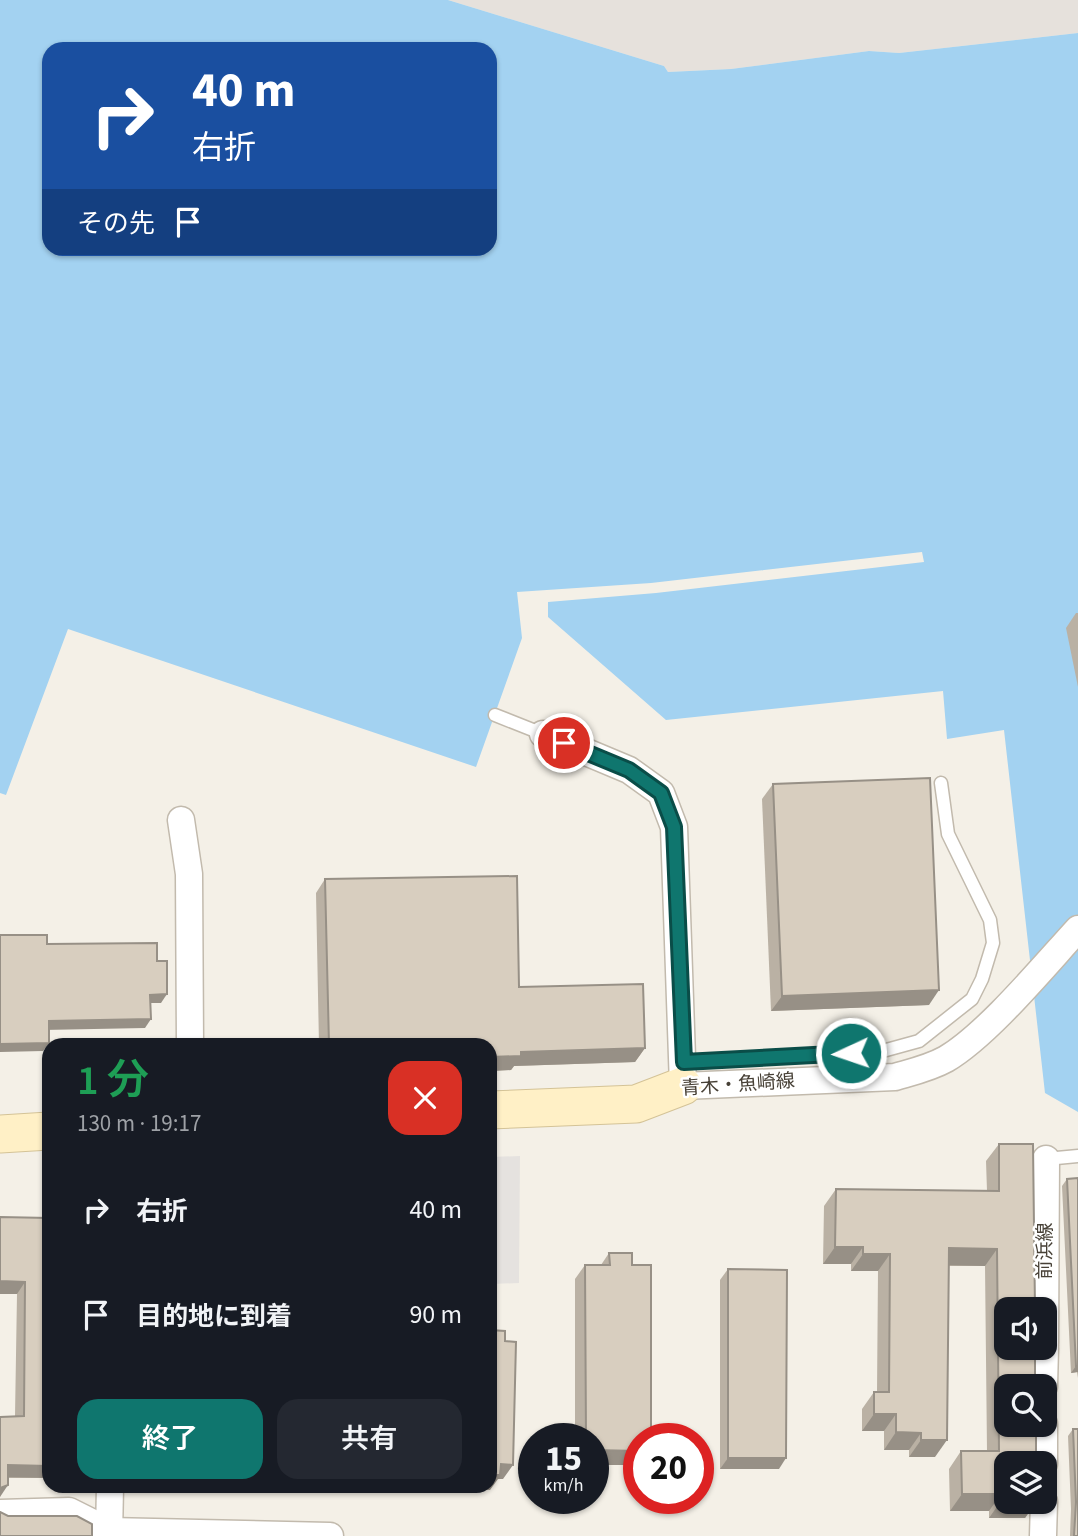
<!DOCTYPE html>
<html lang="ja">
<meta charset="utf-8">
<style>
body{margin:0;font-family:"Source Sans 3","Noto Sans JP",sans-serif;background:#242831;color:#f1f3f6;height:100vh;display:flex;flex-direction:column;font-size:26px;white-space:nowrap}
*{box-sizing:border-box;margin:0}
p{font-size:23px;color:#9ea1a6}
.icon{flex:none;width:38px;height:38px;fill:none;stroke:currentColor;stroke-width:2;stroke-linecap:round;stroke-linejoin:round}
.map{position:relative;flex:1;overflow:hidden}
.drawer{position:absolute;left:42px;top:1038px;width:455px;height:455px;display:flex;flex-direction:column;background:#171b24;border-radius:21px;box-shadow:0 2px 5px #0004}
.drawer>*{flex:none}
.hud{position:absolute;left:42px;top:42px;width:455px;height:214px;border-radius:21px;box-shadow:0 2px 5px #0004;background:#1a4fa0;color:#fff;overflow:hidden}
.buttons{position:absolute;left:994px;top:1297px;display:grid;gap:14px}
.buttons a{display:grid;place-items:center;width:63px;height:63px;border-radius:14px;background:#171b24;box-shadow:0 2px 5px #0004;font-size:35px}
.speed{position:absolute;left:518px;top:1423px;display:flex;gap:14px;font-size:35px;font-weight:700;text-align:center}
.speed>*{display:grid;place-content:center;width:91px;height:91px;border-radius:50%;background:#171b24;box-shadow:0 2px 5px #0004;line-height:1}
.speed small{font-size:18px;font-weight:400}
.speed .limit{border:10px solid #d22;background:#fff;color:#111}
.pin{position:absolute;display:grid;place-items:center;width:60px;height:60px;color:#fff;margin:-30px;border:4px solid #fff;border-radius:50%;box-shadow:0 2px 7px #0007}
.me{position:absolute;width:77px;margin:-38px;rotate:267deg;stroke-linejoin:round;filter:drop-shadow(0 0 5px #0008)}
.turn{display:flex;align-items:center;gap:24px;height:147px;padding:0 35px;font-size:32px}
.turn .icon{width:91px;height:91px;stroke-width:2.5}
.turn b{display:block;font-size:49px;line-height:60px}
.then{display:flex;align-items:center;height:66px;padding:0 35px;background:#0003;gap:14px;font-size:26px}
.round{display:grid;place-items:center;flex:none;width:74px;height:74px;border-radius:21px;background:#242831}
.headline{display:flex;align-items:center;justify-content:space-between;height:119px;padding:0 35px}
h1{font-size:42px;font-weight:600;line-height:52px;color:#1e9e55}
.action{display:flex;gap:14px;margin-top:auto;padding:14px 35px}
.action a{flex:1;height:80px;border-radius:21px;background:#0f766e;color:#fff;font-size:28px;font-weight:600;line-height:80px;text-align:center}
.action a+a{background:#242831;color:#f1f3f6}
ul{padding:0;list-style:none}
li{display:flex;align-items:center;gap:21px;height:105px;padding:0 35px}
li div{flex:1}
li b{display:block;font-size:26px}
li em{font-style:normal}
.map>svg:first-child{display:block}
</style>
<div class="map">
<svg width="1078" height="1536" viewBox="0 0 1078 1536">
<rect width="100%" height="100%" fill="#f4f0e7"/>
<polygon fill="#e6e1dc" points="448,0 1078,0 1078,33 899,53 869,51 731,69 668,72 664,66"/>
<polygon fill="#e5e2df" points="520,1156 519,1283 490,1284 490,1157"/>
<path fill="#a3d2f1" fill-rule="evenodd" d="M 0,0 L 448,0 L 664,66 L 668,72 L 731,69 L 869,51 L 899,53 L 1078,33 L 1078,1112 L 1045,1093 L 1004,730 L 947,739 L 943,691 L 666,720 L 548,617 L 548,602 L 656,593 L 924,562 L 922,552 L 651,583 L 517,592 L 522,638 L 476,767 L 68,629 L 6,795 L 0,793 ZM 49,49 L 490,49 L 490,248 L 49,248 Z"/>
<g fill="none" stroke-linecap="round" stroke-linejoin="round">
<g stroke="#c2baad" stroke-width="15">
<g id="lane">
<polyline points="495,715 543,734"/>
<polyline points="684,1062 879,1052 919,1041 972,999 982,979 993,943 990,920 948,834 941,783"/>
<polyline points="1046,1159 1078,1156"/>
</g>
</g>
<g stroke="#c2baad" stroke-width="29">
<g id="street">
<path d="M 543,734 L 629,770 L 661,793 L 674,827 L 683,1086 L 895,1077 C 912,1072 930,1068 946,1059 C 987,1035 1044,966 1078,929"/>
<polyline points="181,820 189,874 190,1045"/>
<polyline points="1045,1343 1046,1159"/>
<polyline points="1044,1386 1045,1348"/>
<polyline points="1044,1463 1044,1424"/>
<polyline points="0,1513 69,1511 109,1531 330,1536"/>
<polyline points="109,1536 110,1486"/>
<polyline points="1043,1536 1044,1502"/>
</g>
</g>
<g stroke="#d4c397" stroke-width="39">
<g id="secondary">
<polyline points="490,1110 636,1104 683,1086"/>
<polyline points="0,1134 49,1131"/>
</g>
</g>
<use href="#lane" stroke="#fff" stroke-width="12"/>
<use href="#street" stroke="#fff" stroke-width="26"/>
<use href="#secondary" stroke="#fff0c6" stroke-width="37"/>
</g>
<g fill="#bab1a4">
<polygon points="1076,613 1078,613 1078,687 1066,628"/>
<polygon points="773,784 929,1005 771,1011 762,799"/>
<polygon points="325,879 519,987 645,1048 635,1062 514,1066 511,1070 490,1071 490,1045 319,1045 316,893"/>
<polygon points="999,1144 1006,1502 1036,1502 1025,1518 989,1518 989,1511 950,1511 949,1469 961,1451 987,1451 985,1266 949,1266 935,1457 909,1457 909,1450 884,1450 884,1431 862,1431 862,1409 874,1392 877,1392 878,1271 851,1271 851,1264 823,1264 824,1206 836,1189 987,1191 986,1161"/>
<polygon points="1078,1178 1078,1378 1077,1372 1071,1373 1062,1186 1067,1179"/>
<polygon points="0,1217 49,1218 49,1478 8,1478 0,1497 15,1416 17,1294 0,1294"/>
<polygon points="609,1253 632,1265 639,1465 593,1465 593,1438 575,1438 575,1279 585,1265 601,1265"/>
<polygon points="728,1269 779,1469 720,1469 720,1280"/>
<polygon points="1073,1429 1078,1536 1070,1536 1071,1509 1068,1436"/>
</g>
<g fill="#979086">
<polygon points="939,990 929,1005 771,1011 782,996"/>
<polygon points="167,994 161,1003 144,1003 150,995"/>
<polygon points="151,1019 145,1028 43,1030 49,1021"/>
<polygon points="49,1043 43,1051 0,1052 0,1044"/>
<polygon points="645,1048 635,1062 514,1066 511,1070 490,1071 490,1057 521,1052"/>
<polygon points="835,1247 863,1247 851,1264 823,1264"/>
<polygon points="949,1248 997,1249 985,1266 937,1265"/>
<polygon points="863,1254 890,1254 878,1271 851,1271"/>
<polygon points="0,1281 25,1282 17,1294 0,1294"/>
<polygon points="1076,1366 1078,1366 1078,1372 1071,1373"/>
<polygon points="874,1414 896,1414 884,1431 862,1431"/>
<polygon points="896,1432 921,1433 909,1450 884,1450"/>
<polygon points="921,1440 947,1440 935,1457 909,1457"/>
<polygon points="593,1450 639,1451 639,1465 593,1465"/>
<polygon points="728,1458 786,1458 779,1469 720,1469"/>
<polygon points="501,1464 513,1465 503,1479 498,1479 490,1490 448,1488 450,1486 490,1486 490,1475"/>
<polygon points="8,1465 49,1466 49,1478 0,1477"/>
<polygon points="8,1485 0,1497 0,1488"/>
<polygon points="962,1494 1001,1494 989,1511 950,1511"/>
<polygon points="1001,1501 1006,1502 1036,1502 1025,1518 989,1518"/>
</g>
<g fill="#d8cebf" stroke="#979086" stroke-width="2">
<polygon points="930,778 939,990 782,996 773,784"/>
<polygon points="517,876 519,987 643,984 645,1048 521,1052 521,1056 490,1057 490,1045 329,1045 325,879"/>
<polygon points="0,935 47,935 47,944 157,943 157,961 167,961 167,994 150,995 151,1019 49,1021 49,1043 0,1044"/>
<polygon points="999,1144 1033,1144 1035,1309 1006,1309 1006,1348 1035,1348 1035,1386 1006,1386 1006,1424 1036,1424 1036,1463 1006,1463 1006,1501 1001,1501 1001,1494 962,1494 961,1451 999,1451 997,1249 949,1248 947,1440 921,1440 921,1433 896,1432 896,1414 874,1414 874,1392 889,1392 890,1254 863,1254 863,1247 835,1247 836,1189 999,1191"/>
<polygon points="1078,1178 1078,1366 1076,1366 1067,1179"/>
<polygon points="0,1217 49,1218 49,1466 8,1465 8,1485 0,1488 0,1417 24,1416 25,1282 0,1281"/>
<polygon points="609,1253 632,1253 632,1265 651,1265 651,1438 639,1438 639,1451 593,1450 593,1438 586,1438 585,1265 610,1265"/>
<polygon points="728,1269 787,1270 786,1458 728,1458"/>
<polygon points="490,1330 505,1331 505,1341 516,1342 513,1465 501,1464 500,1475 490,1475"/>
<polygon points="1073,1429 1078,1429 1078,1536 1074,1536 1076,1502"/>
<polygon points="0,1512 8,1516 77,1516 92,1524 92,1536 0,1536"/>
</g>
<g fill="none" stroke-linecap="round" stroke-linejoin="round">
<g stroke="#0a4d48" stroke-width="18">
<polyline id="route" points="564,743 629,770 661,793 674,827 684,1062 851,1053"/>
</g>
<use href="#route" stroke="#0f766e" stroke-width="12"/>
</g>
<g text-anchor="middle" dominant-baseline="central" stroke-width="5" stroke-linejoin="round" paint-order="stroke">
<g font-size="19" fill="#474036" stroke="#fff">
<text transform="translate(738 1085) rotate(-4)">青木・魚崎線</text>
<text transform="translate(1045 1251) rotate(-90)">前浜線</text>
</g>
</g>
</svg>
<div class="buttons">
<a><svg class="icon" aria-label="sound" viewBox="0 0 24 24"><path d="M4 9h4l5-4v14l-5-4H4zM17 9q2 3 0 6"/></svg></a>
<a><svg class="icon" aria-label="search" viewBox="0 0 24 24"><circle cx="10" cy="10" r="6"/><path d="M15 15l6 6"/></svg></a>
<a><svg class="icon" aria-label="layers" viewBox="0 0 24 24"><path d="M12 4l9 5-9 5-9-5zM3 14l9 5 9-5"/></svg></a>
</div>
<div class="speed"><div>15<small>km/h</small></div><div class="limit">20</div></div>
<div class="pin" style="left:564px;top:743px;background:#d93025"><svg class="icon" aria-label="arrive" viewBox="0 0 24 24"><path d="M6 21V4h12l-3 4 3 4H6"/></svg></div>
<svg class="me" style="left:851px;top:1053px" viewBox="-20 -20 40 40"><circle r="17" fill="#0f766e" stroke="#fff" stroke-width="3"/><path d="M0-11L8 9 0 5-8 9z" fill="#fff"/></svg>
<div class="hud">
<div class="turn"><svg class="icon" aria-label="right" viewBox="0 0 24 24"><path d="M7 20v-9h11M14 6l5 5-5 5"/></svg><div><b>40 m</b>右折</div></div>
<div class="then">その先<svg class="icon" aria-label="arrive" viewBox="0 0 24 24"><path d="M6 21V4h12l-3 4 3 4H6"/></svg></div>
</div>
<section class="drawer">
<div class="headline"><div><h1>1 分</h1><p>130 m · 19:17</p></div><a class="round" style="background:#d93025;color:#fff"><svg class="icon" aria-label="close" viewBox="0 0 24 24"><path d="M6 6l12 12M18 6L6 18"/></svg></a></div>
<ul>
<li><svg class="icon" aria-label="right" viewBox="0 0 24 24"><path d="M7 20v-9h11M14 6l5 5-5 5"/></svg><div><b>右折</b></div><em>40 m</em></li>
<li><svg class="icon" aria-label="arrive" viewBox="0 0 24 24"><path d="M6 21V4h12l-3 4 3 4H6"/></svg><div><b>目的地に到着</b></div><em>90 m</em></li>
</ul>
<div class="action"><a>終了</a><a>共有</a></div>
</section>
</div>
